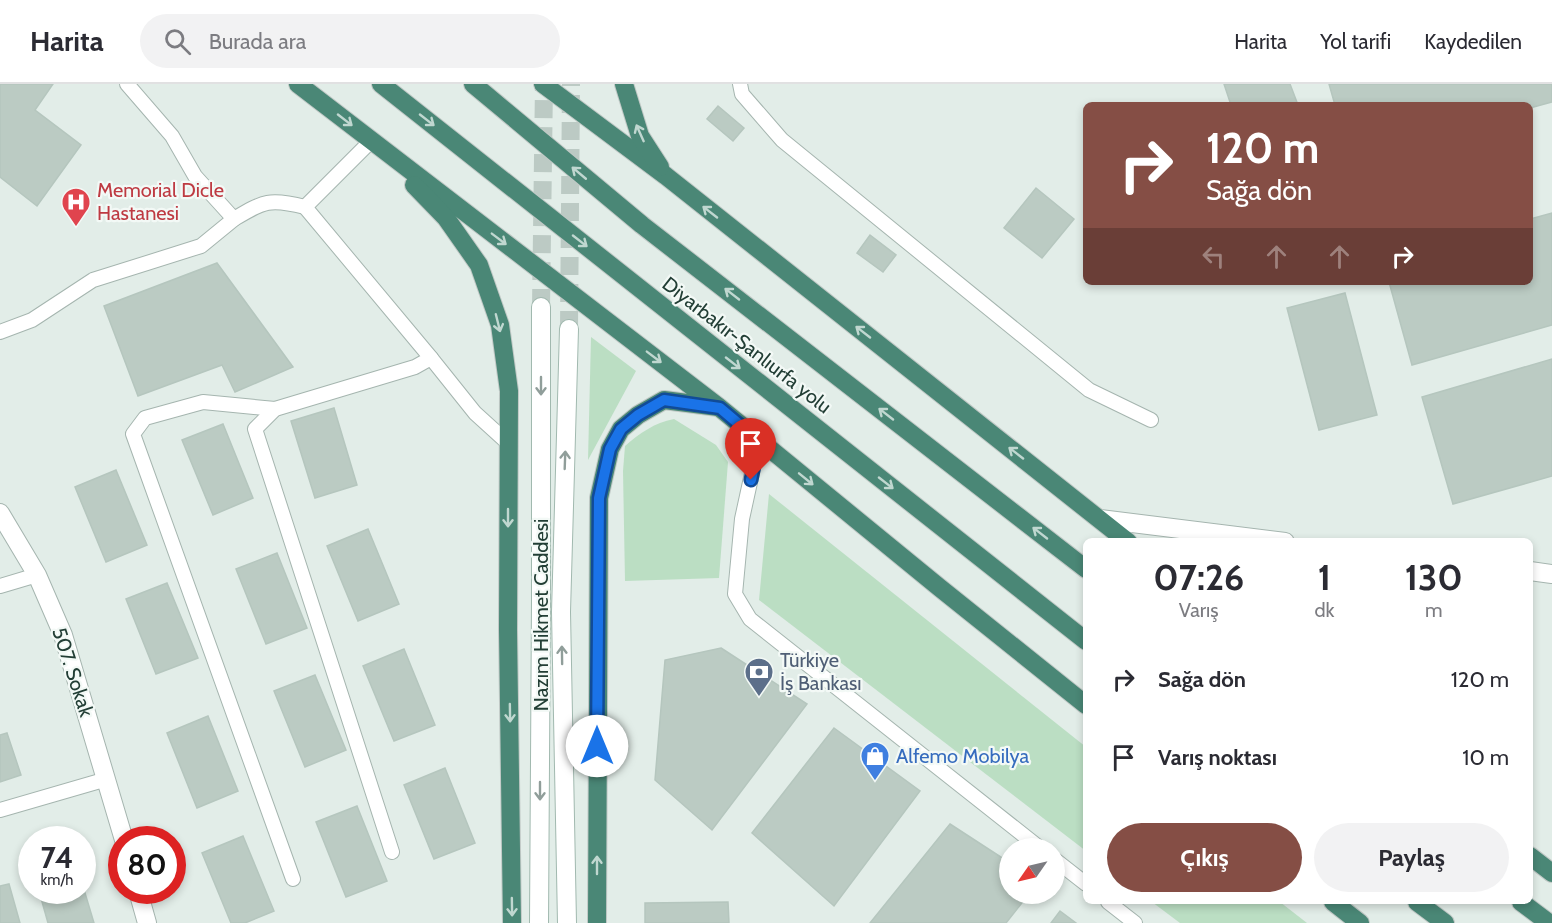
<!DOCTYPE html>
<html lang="tr">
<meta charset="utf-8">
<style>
body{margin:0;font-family:Cabin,sans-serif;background:#f2f2f3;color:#2b2b33;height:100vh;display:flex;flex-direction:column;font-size:22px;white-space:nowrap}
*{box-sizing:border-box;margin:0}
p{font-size:20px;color:#7c7c81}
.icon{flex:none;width:33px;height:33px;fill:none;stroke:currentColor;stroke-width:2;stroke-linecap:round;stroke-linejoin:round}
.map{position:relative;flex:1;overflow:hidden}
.sheet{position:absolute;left:1083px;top:454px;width:450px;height:366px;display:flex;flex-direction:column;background:#fff;border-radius:9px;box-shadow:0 3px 9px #0003}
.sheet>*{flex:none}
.hud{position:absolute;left:1083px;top:18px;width:450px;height:183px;border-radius:9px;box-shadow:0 3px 9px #0003;background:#854e45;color:#fff;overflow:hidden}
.needle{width:39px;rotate:236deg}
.controls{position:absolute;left:999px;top:754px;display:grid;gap:12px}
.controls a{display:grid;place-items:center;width:66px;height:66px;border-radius:50%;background:#fff;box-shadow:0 3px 9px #0003;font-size:30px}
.speed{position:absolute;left:18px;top:742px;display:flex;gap:12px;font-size:30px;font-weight:700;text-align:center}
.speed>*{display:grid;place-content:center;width:78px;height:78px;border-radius:50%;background:#fff;box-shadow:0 3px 9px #0003;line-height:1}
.speed small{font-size:15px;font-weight:400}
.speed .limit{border:9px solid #d22;background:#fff;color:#111}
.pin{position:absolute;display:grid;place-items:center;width:51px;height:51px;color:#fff;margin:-62px -26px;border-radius:50% 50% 50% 0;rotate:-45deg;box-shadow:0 0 6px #0007}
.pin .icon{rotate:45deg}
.me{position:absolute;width:66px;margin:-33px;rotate:0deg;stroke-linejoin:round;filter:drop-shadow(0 0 4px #0008)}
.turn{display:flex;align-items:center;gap:21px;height:126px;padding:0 24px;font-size:27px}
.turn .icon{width:78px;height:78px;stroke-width:2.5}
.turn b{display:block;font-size:42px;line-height:51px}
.lanes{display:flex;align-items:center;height:57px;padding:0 24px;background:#0003;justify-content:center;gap:30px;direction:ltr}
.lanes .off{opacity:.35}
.eta{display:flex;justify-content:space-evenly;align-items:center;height:102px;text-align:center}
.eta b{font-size:36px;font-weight:700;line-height:42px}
.primary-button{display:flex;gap:12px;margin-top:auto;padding:12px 24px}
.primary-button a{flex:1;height:69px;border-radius:36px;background:#854e45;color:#fff;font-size:24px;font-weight:700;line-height:69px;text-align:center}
.primary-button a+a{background:#f2f2f3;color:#2b2b33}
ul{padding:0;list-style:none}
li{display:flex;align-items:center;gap:18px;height:78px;padding:0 24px}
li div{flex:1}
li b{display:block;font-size:22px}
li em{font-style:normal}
header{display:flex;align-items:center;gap:36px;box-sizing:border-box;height:84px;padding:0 30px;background:#fff;border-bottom:2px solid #e1e1e2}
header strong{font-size:28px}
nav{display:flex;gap:33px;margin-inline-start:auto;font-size:21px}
.search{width:420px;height:54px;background:#f2f2f3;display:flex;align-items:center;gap:15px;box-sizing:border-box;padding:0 21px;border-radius:33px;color:#7c7c81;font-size:22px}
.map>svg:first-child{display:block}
</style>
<header>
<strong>Harita</strong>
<div class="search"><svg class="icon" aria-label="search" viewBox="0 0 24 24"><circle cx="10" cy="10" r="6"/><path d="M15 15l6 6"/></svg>Burada ara</div>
<nav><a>Harita</a><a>Yol tarifi</a><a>Kaydedilen</a></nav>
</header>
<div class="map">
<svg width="1552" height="839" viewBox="0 0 1552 839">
<rect width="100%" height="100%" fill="#e2ede8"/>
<g fill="#bbdec3">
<polygon points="591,253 636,287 588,376"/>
<path d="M 674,335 L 716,361 L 728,378 L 719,494 L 625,497 L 623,387 L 625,362 C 640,349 654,339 674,335 Z"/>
<polygon points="769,410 1086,663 1086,767 759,516"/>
<polygon points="1152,818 1280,818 1307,839 1180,839"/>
</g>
<g fill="#bbcbc3" stroke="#b5c6be" stroke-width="1.5">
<polygon points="0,0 53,0 35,26 81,61 37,122 0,93"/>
<polygon points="1224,0 1290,0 1298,21 1231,21"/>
<polygon points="1329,0 1552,0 1552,18 1530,24 1530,21 1335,21"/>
<polygon points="718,22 744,44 733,57 707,35"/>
<polygon points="1036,104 1074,135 1042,174 1004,144"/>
<polygon points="1552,129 1552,241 1412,281 1389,198 1530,198 1530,135"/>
<polygon points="870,151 896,171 883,188 857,169"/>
<polygon points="217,179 293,283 235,308 222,281 138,312 104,222"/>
<polygon points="1345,209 1377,331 1319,346 1287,224"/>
<polygon points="1552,275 1552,392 1453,420 1422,313"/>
<polygon points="334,324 357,401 315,414 291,337"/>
<polygon points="223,340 253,414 213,431 182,356"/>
<polygon points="116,386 147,461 106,478 75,403"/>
<polygon points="368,445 399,520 358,537 327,462"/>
<polygon points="277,469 307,544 266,560 236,485"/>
<polygon points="167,499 198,574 156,590 126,515"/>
<polygon points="721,564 807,620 712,746 655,696 665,576"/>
<polygon points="404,565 435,641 394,657 363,582"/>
<polygon points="315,591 346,666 305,683 274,607"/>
<polygon points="208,632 238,707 197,724 167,649"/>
<polygon points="834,644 920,707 834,822 752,749"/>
<polygon points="7,649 21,691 0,698 0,651"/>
<polygon points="445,684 475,759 434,775 404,701"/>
<polygon points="357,722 387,797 346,813 316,738"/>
<polygon points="950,740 1010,779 1010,810 1029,810 1006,839 870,839"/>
<polygon points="243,752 274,827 245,839 231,839 202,769"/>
<polygon points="82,799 94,839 48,839 39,807 82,807"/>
<polygon points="9,800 20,839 0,839 0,802"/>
<polygon points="728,818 729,839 645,839 645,819"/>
<polygon points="1060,827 1076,839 1051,839"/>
</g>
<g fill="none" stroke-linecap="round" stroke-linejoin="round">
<g stroke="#bccac4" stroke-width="18" stroke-dasharray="18 9" stroke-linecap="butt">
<polyline points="541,223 544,0"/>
<polyline points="569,245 571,0"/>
</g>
<g stroke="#a5b5af" stroke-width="16">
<g id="service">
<path d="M 127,0 L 172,52 L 195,92 L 234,135 C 264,117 270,114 305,123"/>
<polyline points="740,0 742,10 782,56 1089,306 1151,336"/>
<polyline points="371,57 305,123 431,274 415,283 275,325 255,345 392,768"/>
<polyline points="0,248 32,236 93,196 201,162 234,135"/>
<polyline points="431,274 475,329 508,359"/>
<polyline points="275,325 203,318 145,334 133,350 293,795"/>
<polyline points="759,357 742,435 735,510 750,535 1041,765"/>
<polyline points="0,502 37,491"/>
<polyline points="0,726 107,695"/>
<polyline points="1054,775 1086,800"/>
<polyline points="1108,818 1135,839"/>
</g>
</g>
<g stroke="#a5b5af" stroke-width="20">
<g id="minor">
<polyline points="0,429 37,491 63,551 124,756"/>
<polyline points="138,807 147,839"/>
</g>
</g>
<g stroke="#a5b5af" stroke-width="20">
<g id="tertiary">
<polyline points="1100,435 1285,458"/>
<polyline points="1530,487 1552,490"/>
</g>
</g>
<g stroke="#a1b9af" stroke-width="20">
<g id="secondary">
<polyline points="539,839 541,517 541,223"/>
<polyline points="567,839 561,528 569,245"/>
</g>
</g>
<g stroke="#c1c9c6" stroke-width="20">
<g id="trunk">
<polyline points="298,0 720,324 940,504 1086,621"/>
<polyline points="381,0 1086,557"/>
<polyline points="473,0 642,141 1086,485"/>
<polyline points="543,0 666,92 1128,458"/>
<polyline points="624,0 640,52 660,83"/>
<polyline points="414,101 446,134 479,181 500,241 509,307 508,546 512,839"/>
<polyline points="1530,772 1552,789"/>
<polyline points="1333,818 1360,839"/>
<polyline points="1417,818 1445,839"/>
<polyline points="1521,818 1549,839"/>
<polyline points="597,839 599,414 610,365 621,345 638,331 664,316 718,323"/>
</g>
</g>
<use href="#service" stroke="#fff" stroke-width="14"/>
<use href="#minor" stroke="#fff" stroke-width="18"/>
<use href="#tertiary" stroke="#fff" stroke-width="18"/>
<use href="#secondary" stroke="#fff" stroke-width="18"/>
<use href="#trunk" stroke="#4a8776" stroke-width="18"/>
</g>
<defs><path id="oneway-shaft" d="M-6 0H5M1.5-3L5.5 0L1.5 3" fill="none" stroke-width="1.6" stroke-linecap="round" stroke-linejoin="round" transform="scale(1.5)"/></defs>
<g stroke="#c0d7d0">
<use href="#oneway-shaft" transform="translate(345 36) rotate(38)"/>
<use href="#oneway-shaft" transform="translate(427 36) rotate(38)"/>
<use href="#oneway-shaft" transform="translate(640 49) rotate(-114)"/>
<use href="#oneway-shaft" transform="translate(579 89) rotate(-140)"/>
<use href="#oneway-shaft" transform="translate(710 128) rotate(-142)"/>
<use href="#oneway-shaft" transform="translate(499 155) rotate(37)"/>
<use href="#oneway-shaft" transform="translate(580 157) rotate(38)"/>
<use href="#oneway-shaft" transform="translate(732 210) rotate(-142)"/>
<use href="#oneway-shaft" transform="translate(498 239) rotate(76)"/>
<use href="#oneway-shaft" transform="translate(863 248) rotate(-142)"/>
<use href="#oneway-shaft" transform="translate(654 273) rotate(37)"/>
<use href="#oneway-shaft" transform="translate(733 279) rotate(38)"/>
<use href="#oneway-shaft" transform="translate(886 330) rotate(-142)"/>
<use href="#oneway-shaft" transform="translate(1016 369) rotate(-142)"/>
<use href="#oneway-shaft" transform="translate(806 395) rotate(39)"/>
<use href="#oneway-shaft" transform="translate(886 399) rotate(38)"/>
<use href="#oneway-shaft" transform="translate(508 434) rotate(90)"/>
<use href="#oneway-shaft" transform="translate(1040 449) rotate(-142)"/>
<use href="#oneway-shaft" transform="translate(510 629) rotate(89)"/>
<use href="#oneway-shaft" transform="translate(597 781) rotate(-90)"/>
<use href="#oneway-shaft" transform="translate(512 823) rotate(89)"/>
</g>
<g stroke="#909e9a">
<use href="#oneway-shaft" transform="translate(541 302) rotate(90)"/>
<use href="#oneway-shaft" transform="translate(565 376) rotate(-88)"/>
<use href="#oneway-shaft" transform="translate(562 571) rotate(-91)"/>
<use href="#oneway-shaft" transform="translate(540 707) rotate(90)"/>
</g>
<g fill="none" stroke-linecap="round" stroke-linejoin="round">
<g stroke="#114b97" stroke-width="15">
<polyline id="route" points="597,662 599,414 610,365 621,345 638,331 664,316 720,324 759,357 751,396"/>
</g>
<use href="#route" stroke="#1a73e8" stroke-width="10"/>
</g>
<defs>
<g id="hospital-pin" transform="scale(1.5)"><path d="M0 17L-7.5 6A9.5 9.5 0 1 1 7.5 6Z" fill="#e0444e" stroke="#f3f9f6"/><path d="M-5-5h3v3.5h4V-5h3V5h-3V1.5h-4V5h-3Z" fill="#fff"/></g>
<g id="bank-pin" transform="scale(1.5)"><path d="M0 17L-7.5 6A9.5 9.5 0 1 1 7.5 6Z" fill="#5c6f8a" stroke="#f3f9f6"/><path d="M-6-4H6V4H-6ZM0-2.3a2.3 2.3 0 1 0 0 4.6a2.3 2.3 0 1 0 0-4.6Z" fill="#fff"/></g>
<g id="shop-pin" transform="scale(1.5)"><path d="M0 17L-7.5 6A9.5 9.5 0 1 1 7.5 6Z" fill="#3f7fe0" stroke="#f3f9f6"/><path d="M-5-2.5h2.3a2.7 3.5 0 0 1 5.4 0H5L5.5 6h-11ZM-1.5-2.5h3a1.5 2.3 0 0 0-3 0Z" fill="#fff"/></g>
</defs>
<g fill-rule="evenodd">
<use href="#hospital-pin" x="76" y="118"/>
<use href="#bank-pin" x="759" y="588"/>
<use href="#shop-pin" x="875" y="672"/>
</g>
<g text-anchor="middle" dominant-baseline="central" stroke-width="4.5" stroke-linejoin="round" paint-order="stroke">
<g font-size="20" fill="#be3a42" stroke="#f3f9f6" text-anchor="start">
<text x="97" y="106">Memorial Dicle<tspan x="97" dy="23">Hastanesi</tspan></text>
</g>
<g font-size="20" fill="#223e35" stroke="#f3f9f6">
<text transform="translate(747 261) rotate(38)">Diyarbakır-Şanlıurfa yolu</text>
<text transform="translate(541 531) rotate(-90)">Nazım Hikmet Caddesi</text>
<text transform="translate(73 588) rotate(72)">507. Sokak</text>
</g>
<g font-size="20" fill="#4e5e75" stroke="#f3f9f6" text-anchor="start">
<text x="780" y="576">Türkiye<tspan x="780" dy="23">İş Bankası</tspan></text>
</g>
<g font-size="20" fill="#366cbe" stroke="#f3f9f6" text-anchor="start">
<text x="896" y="672">Alfemo Mobilya</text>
</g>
</g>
</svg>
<div class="controls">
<a><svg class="needle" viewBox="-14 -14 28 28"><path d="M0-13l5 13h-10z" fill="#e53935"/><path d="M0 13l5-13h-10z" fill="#7c7c81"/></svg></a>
</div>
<div class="speed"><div>74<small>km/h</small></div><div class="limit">80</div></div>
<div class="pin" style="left:751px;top:396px;background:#d93025"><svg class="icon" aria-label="arrive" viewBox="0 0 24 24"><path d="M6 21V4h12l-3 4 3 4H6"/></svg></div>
<svg class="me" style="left:597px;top:662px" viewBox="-20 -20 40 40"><circle r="19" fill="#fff"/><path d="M0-13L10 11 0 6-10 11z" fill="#1a73e8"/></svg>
<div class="hud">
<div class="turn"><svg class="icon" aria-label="right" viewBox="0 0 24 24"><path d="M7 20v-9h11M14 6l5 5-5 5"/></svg><div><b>120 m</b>Sağa dön</div></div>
<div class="lanes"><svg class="icon off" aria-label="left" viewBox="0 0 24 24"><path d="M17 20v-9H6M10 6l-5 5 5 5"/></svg><svg class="icon off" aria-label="ahead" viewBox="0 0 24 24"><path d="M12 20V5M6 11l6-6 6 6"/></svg><svg class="icon off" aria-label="ahead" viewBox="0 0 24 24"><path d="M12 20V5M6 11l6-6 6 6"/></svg><svg class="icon" aria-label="right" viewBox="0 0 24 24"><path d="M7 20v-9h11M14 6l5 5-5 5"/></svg></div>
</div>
<section class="sheet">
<div class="eta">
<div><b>07:26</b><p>Varış</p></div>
<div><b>1</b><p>dk</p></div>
<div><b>130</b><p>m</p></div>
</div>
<ul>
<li><svg class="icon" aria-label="right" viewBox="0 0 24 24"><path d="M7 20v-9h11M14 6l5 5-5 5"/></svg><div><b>Sağa dön</b></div><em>120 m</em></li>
<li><svg class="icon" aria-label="arrive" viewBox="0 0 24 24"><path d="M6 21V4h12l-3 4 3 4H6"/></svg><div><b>Varış noktası</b></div><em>10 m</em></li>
</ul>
<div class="primary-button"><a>Çıkış</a><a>Paylaş</a></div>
</section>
</div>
